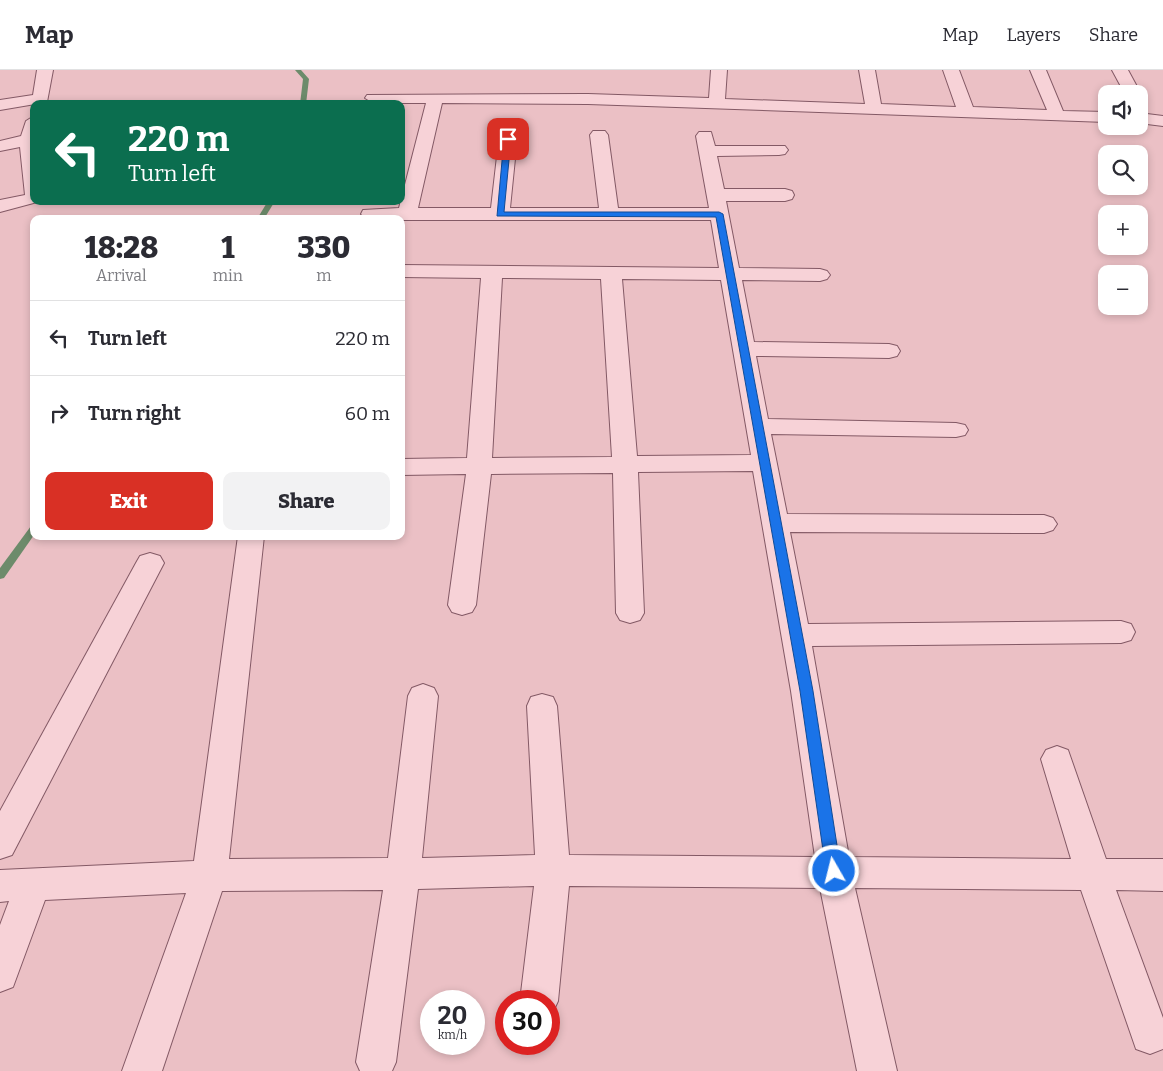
<!DOCTYPE html>
<meta charset="utf-8">
<style>
body{margin:0;font-family:Bitter,serif;background:#f2f2f3;color:#2b2b33;height:100vh;display:flex;flex-direction:column;font-size:19px;white-space:nowrap}
*{box-sizing:border-box;margin:0}
p{font-size:16px;color:#7c7c81}
.icon{flex:none;width:28px;height:28px;fill:none;stroke:currentColor;stroke-width:2;stroke-linecap:round;stroke-linejoin:round}
.map{position:relative;flex:1;overflow:hidden}
.drawer{position:absolute;left:30px;top:145px;width:375px;height:325px;display:flex;flex-direction:column;background:#fff;border-radius:10px;box-shadow:0 2px 8px #0003}
.drawer>*{flex:none}
.top-card{position:absolute;left:30px;top:30px;width:375px;height:105px;border-radius:10px;box-shadow:0 2px 8px #0003;background:#0b6e4f;color:#fff;overflow:hidden}
.tools{position:absolute;left:1098px;top:15px;display:grid;gap:10px}
.tools a{display:grid;place-items:center;width:50px;height:50px;border-radius:10px;background:#fff;box-shadow:0 2px 8px #0003;font-size:25px}
.speed{position:absolute;left:420px;top:920px;display:flex;gap:10px;font-size:25px;font-weight:700;text-align:center}
.speed>*{display:grid;place-content:center;width:65px;height:65px;border-radius:50%;background:#fff;box-shadow:0 2px 8px #0003;line-height:1}
.speed small{font-size:12px;font-weight:400}
.speed .limit{border:8px solid #d22;background:#fff;color:#111}
.pin{position:absolute;display:grid;place-items:center;width:42px;height:42px;color:#fff;margin:-21px;border-radius:10px;box-shadow:0 2px 8px #0006}
.me{position:absolute;width:55px;margin:-28px;rotate:352deg;stroke-linejoin:round;filter:drop-shadow(0 0 4px #0008)}
.turn{display:flex;align-items:center;gap:18px;height:105px;padding:0 15px;font-size:22px}
.turn .icon{width:65px;height:65px;stroke-width:2.5}
.turn b{display:block;font-size:35px;line-height:42px}
.eta{display:flex;justify-content:space-evenly;align-items:center;height:85px;text-align:center}
.eta b{font-size:30px;font-weight:800;line-height:35px}
.primary-button{display:flex;gap:10px;margin-top:auto;padding:10px 15px}
.primary-button a{flex:1;height:58px;border-radius:10px;background:#d93025;color:#fff;font-size:20px;font-weight:800;line-height:58px;text-align:center}
.primary-button a+a{background:#f2f2f3;color:#2b2b33}
ul{padding:0;list-style:none}
li{display:flex;align-items:center;gap:15px;height:75px;padding:0 15px;border-top:1px solid #e1e1e2}
li div{flex:1}
li b{display:block;font-size:19px}
li em{font-style:normal}
header{display:flex;align-items:center;gap:30px;box-sizing:border-box;height:70px;padding:0 25px;background:#fff;border-bottom:1px solid #e1e1e2}
header strong{font-size:24px}
nav{display:flex;gap:28px;margin-inline-start:auto;font-size:18px}
.map>svg:first-child{display:block}
</style>
<header>
<strong>Map</strong>
<nav><a>Map</a><a>Layers</a><a>Share</a></nav>
</header>
<div class="map">
<svg width="1163" height="1001" viewBox="0 0 1163 1001">
<rect width="100%" height="100%" fill="#ebc0c5"/>
<g fill="none" stroke-linecap="round" stroke-linejoin="round">
<g fill="#6d8b6b" fill-rule="evenodd">
<polygon points="295,0 301,0 309,9 306,34 300,34 303,9"/>
<polygon points="268,131 275,131 264,149 257,149"/>
<polygon points="34,455 34,465 4,508 0,509 0,498 31,456"/>
</g>
<g stroke="#835965" stroke-width="2">
<g id="street">
<polygon points="37,0 53,0 47,32 0,40 0,30 33,25"/>
<path d="M 711,0 L 727,0 L 725,29 L 865,34 L 859,0 L 875,0 L 881,34 L 956,37 L 943,0 L 959,0 L 973,37 L 1047,40 L 1030,0 L 1046,0 L 1063,41 L 1106,42 L 1106,52 L 588,34 L 442,33 L 418,138 L 491,138 L 499,69 L 502,65 L 514,65 L 517,69 L 510,138 L 599,138 L 590,65 L 593,61 L 605,61 L 608,65 L 618,138 L 709,138 L 696,66 L 699,62 L 711,62 L 715,76 L 785,76 L 788,80 L 785,84 L 779,85 L 717,86 L 724,119 L 785,119 L 792,121 L 794,125 L 792,129 L 785,131 L 726,131 L 739,198 L 820,199 L 827,201 L 830,205 L 827,209 L 820,211 L 742,210 L 754,272 L 889,274 L 897,276 L 900,281 L 897,286 L 889,288 L 756,286 L 768,349 L 956,353 L 965,355 L 968,360 L 965,365 L 956,367 L 771,364 L 787,444 L 1044,445 L 1053,448 L 1057,454 L 1053,460 L 1044,463 L 790,462 L 808,554 L 1121,551 L 1131,554 L 1135,562 L 1131,570 L 1121,573 L 812,576 L 849,787 L 1071,789 L 1041,689 L 1046,680 L 1057,676 L 1068,680 L 1106,789 L 1163,789 L 1163,821 L 1116,820 L 1163,948 L 1163,979 L 1150,984 L 1136,979 L 1081,820 L 855,818 L 897,1001 L 857,1001 L 820,818 L 569,816 L 558,931 L 552,944 L 549,946 L 549,931 L 520,931 L 534,816 L 418,819 L 396,992 L 392,1001 L 360,1001 L 356,992 L 383,820 L 222,821 L 162,1001 L 122,1001 L 186,823 L 45,830 L 13,917 L 0,922 L 0,855 L 9,831 L 0,832 L 0,800 L 194,791 L 238,466 L 264,466 L 229,789 L 388,788 L 408,626 L 412,618 L 423,614 L 434,618 L 438,626 L 422,788 L 535,785 L 527,636 L 531,627 L 542,624 L 553,627 L 557,636 L 569,785 L 815,787 L 791,621 L 753,401 L 638,402 L 644,543 L 640,550 L 630,553 L 620,550 L 616,543 L 613,403 L 491,404 L 476,535 L 472,542 L 462,545 L 452,542 L 448,535 L 466,404 L 401,405 L 401,389 L 467,388 L 481,208 L 401,207 L 401,195 L 719,198 L 711,150 L 401,150 L 366,149 L 361,144 L 363,140 L 399,138 L 426,33 L 373,33 L 365,28 L 367,25 L 588,24 L 709,28 ZM 502,208 L 601,209 L 612,387 L 492,388 ZM 622,209 L 721,210 L 751,385 L 637,386 Z"/>
<polygon points="1112,0 1128,0 1141,24 1139,27 1139,24 1125,24"/>
<polygon points="1139,43 1163,46 1163,56 1139,53"/>
<polygon points="34,46 34,131 41,131 0,142 0,130 25,125 20,77 0,81 0,71 21,66 26,51"/>
<polygon points="150,483 160,486 164,493 12,785 0,789 0,741 136,493 140,486"/>
</g>
</g>
<use href="#street" fill="#f7d2d7" fill-rule="evenodd"/>
</g>
<polygon fill="#1a73e8" stroke="#114b97" points="508,67 511,69 504,142 719,142 723,144 813,621 841,801 839,805 834,807 828,805 826,801 800,621 716,147 497,146 504,69"/>
</svg>
<div class="tools">
<a><svg class="icon" aria-label="sound" viewBox="0 0 24 24"><path d="M4 9h4l5-4v14l-5-4H4zM17 9q2 3 0 6"/></svg></a>
<a><svg class="icon" aria-label="search" viewBox="0 0 24 24"><circle cx="10" cy="10" r="6"/><path d="M15 15l6 6"/></svg></a>
<a>+</a>
<a>−</a>
</div>
<div class="speed"><div>20<small>km/h</small></div><div class="limit">30</div></div>
<div class="pin" style="left:508px;top:69px;background:#d93025"><svg class="icon" aria-label="arrive" viewBox="0 0 24 24"><path d="M6 21V4h12l-3 4 3 4H6"/></svg></div>
<svg class="me" style="left:834px;top:801px" viewBox="-20 -20 40 40"><circle r="17" fill="#1a73e8" stroke="#fff" stroke-width="3"/><path d="M0-11L8 9 0 5-8 9z" fill="#fff"/></svg>
<div class="top-card">
<div class="turn"><svg class="icon" aria-label="left" viewBox="0 0 24 24"><path d="M17 20v-9H6M10 6l-5 5 5 5"/></svg><div><b>220 m</b>Turn left</div></div>
</div>
<section class="drawer">
<div class="eta">
<div><b>18:28</b><p>Arrival</p></div>
<div><b>1</b><p>min</p></div>
<div><b>330</b><p>m</p></div>
</div>
<ul>
<li><svg class="icon" aria-label="left" viewBox="0 0 24 24"><path d="M17 20v-9H6M10 6l-5 5 5 5"/></svg><div><b>Turn left</b></div><em>220 m</em></li>
<li><svg class="icon" aria-label="right" viewBox="0 0 24 24"><path d="M7 20v-9h11M14 6l5 5-5 5"/></svg><div><b>Turn right</b></div><em>60 m</em></li>
</ul>
<div class="primary-button"><a>Exit</a><a>Share</a></div>
</section>
</div>
